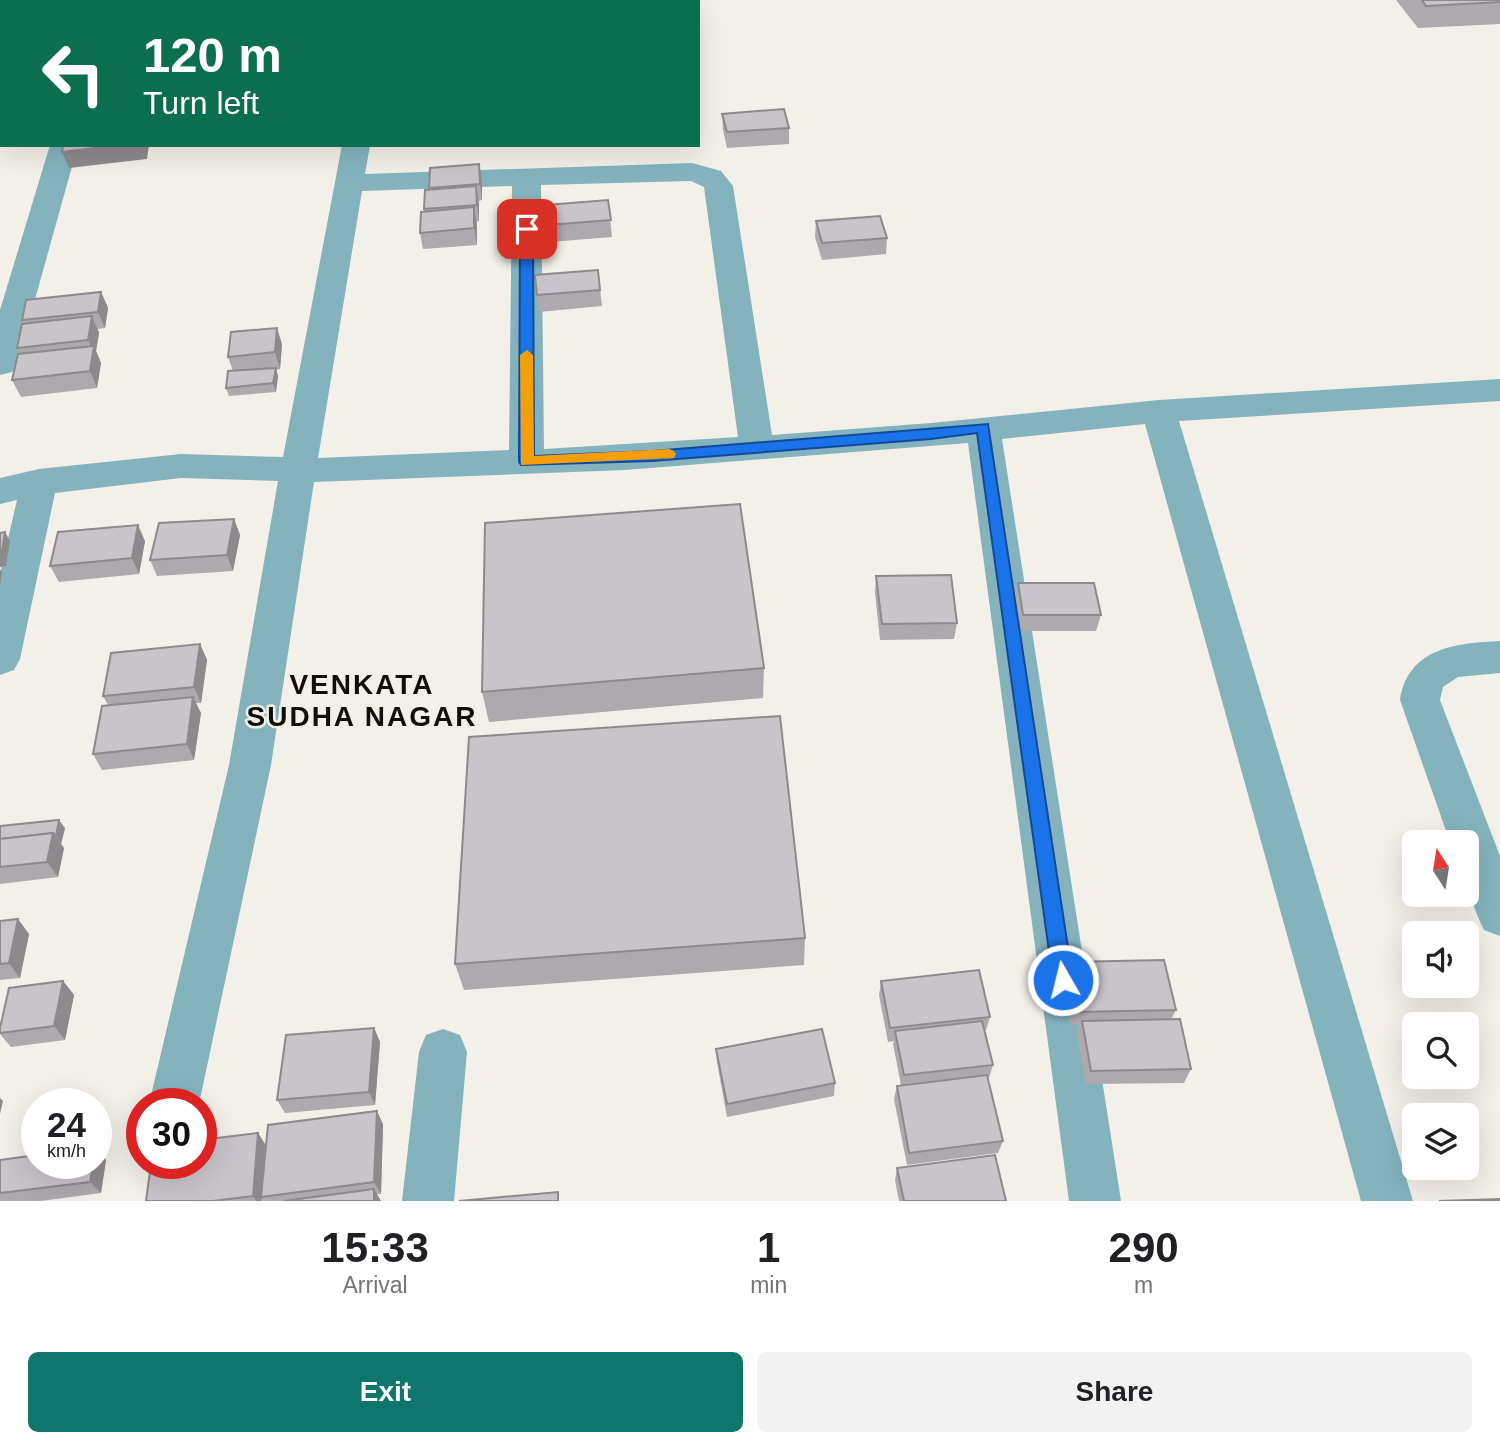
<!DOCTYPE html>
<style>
body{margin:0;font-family:Helvetica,sans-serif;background:#f2f2f2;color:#202124;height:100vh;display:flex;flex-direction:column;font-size:26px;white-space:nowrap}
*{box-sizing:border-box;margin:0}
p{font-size:23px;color:#757577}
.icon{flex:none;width:38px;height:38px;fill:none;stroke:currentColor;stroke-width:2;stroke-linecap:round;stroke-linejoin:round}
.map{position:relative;height:1201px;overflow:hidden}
.panel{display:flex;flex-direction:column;background:#fff;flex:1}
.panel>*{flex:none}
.guide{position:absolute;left:0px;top:0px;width:700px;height:147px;box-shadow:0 7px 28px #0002;background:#0b6e4f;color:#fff;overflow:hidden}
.needle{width:46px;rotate:348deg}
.tools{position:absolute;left:1402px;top:830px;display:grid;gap:14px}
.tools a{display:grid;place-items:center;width:77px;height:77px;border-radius:10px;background:#fff;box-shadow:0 7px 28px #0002;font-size:35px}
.speed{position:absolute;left:21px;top:1088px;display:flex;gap:14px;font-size:35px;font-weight:700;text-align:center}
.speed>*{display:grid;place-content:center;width:91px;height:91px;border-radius:50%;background:#fff;box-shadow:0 7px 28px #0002;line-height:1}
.speed small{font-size:18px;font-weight:400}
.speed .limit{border:10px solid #d22;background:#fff;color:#111}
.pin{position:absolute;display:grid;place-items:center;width:60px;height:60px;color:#fff;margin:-30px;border-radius:14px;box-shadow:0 4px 10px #0006}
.me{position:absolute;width:77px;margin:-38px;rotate:352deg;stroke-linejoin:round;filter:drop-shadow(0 0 5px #0008)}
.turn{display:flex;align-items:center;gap:24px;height:147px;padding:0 28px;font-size:32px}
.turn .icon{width:91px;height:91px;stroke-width:2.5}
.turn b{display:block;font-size:49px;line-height:60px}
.eta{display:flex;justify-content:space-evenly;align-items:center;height:119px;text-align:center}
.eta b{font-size:42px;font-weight:600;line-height:49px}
.cta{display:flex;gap:14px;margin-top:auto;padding:14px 28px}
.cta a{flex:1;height:80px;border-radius:10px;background:#0f766e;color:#fff;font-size:28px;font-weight:600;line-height:80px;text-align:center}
.cta a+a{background:#f2f2f2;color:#202124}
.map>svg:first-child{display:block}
</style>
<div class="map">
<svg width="1500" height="1201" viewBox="0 0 1500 1201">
<rect width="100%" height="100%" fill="#f3f0e9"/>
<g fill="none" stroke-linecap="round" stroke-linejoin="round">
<g fill="#84b3be" fill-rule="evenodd">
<rect x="97" y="0" width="24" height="2"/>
<polygon points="50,145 78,145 17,364 12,372 0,375 0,310"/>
<path d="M 342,145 L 370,145 L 365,174 L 692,163 L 721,171 L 733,186 L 772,435 L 931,423 L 1159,400 L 1500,379 L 1500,401 L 1179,421 L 1413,1201 L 1361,1201 L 1145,424 L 1002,439 L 1121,1201 L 1069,1201 L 968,443 L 625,470 L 314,482 L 271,765 L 199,1104 L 149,1104 L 229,765 L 278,481 L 181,478 L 55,493 L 20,659 L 14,670 L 0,675 L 0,573 L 17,500 L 0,504 L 0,478 L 39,469 L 181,454 L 283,457 ZM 691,181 L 704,187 L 738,437 L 544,449 L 541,185 ZM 512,186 L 509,450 L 318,458 L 362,191 Z"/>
<path d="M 1500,641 L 1500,673 L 1458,677 L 1443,687 L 1440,700 L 1500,856 L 1500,936 L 1484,930 C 1467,894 1466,881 1466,842 L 1450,842 L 1400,700 C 1408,648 1456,643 1500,641 Z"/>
<polygon points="443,1029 460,1035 467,1052 454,1201 402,1201 419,1052 426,1035"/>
</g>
</g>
<g fill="#ada9ae">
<polygon points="1396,0 1500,0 1500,24 1418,28"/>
<polygon points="722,114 789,128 789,144 727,148 723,130"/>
<polygon points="482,180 482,200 478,201 479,221 476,222 477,245 423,249 420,233 424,209 430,190 429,188"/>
<polygon points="608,200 612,237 538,243 535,226"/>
<polygon points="816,221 887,238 886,254 822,260 815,237"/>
<polygon points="598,270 602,306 539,312 537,295"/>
<polygon points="101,292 108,308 105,328 98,329 99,333 96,351 101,363 97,388 21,397 12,380 20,354 17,348 23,324 22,320"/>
<polygon points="282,344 280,369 276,370 278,376 276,392 229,396 226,388 233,371 228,357"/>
<polygon points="234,519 240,535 233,571 157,576 150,560"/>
<polygon points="145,541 139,574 59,582 50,566"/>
<polygon points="876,576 957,623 954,639 880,640 875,593"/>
<polygon points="1018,583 1101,615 1096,631 1019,631 1014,599"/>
<polygon points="200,644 207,660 201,703 196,703 201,713 194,760 102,770 93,754 108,705 103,696"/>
<polygon points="764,668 763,698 489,722 482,692"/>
<polygon points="0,826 65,828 61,844 64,848 58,877 0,884"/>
<polygon points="0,921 29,934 20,978 0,980"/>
<polygon points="805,938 804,965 464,990 455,964"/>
<polygon points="1068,962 1176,1010 1171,1020 1191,1069 1184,1083 1086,1084 1077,1034 1080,1025 1071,1026 1063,976"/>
<polygon points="63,981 74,995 65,1040 11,1047 0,1034 0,1028"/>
<polygon points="881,981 990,1017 986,1030 985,1031 993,1065 989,1078 988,1078 1003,1141 998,1153 907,1165 894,1099 897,1086 901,1085 893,1044 894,1041 888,1042 879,995"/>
<polygon points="374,1028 380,1042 375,1105 285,1113 277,1100"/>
<polygon points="716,1049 835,1083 834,1096 727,1117 717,1062"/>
<polygon points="383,1124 381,1194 377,1194 381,1201 263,1201 262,1199 262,1201 146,1201 258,1133 266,1145"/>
<polygon points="0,1160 106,1160 101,1193 41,1201 0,1201"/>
<polygon points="897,1168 1006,1201 899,1201 895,1180"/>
</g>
<g fill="#8d898d">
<rect x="0" y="106" width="2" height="17"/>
<polygon points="119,145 149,145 147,159 69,168 62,152"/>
<polygon points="479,164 482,180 482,200 480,184"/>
<polygon points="476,186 479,203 479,221 477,205"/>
<polygon points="474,207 477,224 477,245 474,228"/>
<polygon points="101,292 108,308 105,328 98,312"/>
<polygon points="92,316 99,333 96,351 101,363 97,388 90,371 93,351 88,340"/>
<polygon points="277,328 282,344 280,369 275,352"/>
<polygon points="276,368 278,376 276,392 273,383"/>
<polygon points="234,519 240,535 233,571 227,555"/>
<polygon points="138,525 145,541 139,574 132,558"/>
<polygon points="5,532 10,541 6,566 0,567 0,558"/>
<polygon points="0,569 2,573 0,586"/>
<polygon points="200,644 207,660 201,703 194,687"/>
<polygon points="193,697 201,713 194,760 187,744"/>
<polygon points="59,820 65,828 61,844 56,836"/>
<polygon points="53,833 64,848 58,877 47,862"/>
<polygon points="18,919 29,934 20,978 9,963"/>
<polygon points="63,981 74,995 65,1040 54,1026"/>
<polygon points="374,1028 380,1042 375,1105 369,1092"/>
<polygon points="0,1098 3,1101 0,1114"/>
<polygon points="377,1111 383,1124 381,1194 374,1182"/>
<polygon points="258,1133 266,1146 261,1197 262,1201 256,1201 253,1196"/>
<polygon points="96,1149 106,1160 101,1193 90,1182 93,1164 96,1164"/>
<polygon points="374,1189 381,1201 374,1201"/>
</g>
<g fill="#c9c4ca" stroke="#8d898d" stroke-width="2">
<polygon points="1422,0 1500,0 1500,2 1426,6"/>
<polygon points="2,87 2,106 0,106 0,88"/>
<polygon points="784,109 789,128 727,132 722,114"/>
<polygon points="63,145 119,145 62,152"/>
<polygon points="479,164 480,184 429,188 430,168"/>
<polygon points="476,186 477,205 424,209 425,190"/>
<polygon points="608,200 611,220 535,226 534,206"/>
<polygon points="474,207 474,228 420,233 421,212"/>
<polygon points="880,216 887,238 822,243 816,221"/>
<polygon points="598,270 600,290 537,295 535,275"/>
<polygon points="101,292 98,312 22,320 26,300"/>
<polygon points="92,316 88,340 17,348 22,324"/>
<polygon points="277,328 275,352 228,357 231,332"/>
<polygon points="94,346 90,371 12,380 18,354"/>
<polygon points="276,368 273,383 226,388 228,371"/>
<polygon points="740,504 764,668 482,692 485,523"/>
<polygon points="234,519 227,555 150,560 159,523"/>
<polygon points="138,525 132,558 50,566 58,532"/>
<polygon points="5,532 1,558 0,558 0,533"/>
<polygon points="951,575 957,623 882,624 876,576"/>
<polygon points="1018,583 1094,583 1101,615 1023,615"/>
<polygon points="200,644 194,687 103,696 111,653"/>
<polygon points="193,697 187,744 93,754 102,706"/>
<polygon points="780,716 805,938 455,964 469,737"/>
<polygon points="59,820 56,836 53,833 0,839 0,826"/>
<polygon points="53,833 47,862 0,867 0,839"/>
<polygon points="18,919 9,963 0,964 0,921"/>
<polygon points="1164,960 1176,1010 1076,1012 1068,962"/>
<polygon points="979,970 990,1017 890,1028 881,981"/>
<polygon points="63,981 54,1026 0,1033 0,1028 9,988"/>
<polygon points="1180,1019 1191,1069 1091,1071 1082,1021"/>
<polygon points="982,1021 993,1065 904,1075 895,1031"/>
<polygon points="374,1028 369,1092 277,1100 286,1035"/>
<polygon points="822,1029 835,1083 727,1104 716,1049"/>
<polygon points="987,1075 1003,1141 909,1153 897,1086"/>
<polygon points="377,1111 374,1182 261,1197 268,1125"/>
<polygon points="258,1133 253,1196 213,1201 146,1201 151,1164 201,1164 201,1140"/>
<polygon points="37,1155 37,1164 93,1164 90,1182 0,1193 0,1160"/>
<polygon points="995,1155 1006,1201 904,1201 897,1168"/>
<polygon points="374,1189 374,1201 284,1201"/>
<polygon points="558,1192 558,1201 459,1201"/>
<polygon points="1500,1199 1500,1201 1439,1201"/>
</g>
<polygon fill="#1a73e8" stroke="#114b97" stroke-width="2" points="527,225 533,229 534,456 652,451 988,424 1073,980 1070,986 1063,989 1056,986 1053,980 977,433 931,439 652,461 521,465 519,462 520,229"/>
<polygon fill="#f59e0b" points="527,350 533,355 534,456 669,449 674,451 676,454 674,458 521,465 520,355"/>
<g text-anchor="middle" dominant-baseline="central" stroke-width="5" stroke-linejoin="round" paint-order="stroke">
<g font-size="28" font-weight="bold" letter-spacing="2" fill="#0f0e0b" stroke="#f3f0e9">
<text x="362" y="684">VENKATA<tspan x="362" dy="32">SUDHA NAGAR</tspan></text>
</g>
</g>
</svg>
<div class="tools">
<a><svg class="needle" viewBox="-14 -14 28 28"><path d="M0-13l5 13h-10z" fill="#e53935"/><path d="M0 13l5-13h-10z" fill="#757577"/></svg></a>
<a><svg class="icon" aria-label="sound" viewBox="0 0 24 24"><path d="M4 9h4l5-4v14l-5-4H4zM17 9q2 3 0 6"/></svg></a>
<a><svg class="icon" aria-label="search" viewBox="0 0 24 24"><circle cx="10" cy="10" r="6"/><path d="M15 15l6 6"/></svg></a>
<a><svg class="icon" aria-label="layers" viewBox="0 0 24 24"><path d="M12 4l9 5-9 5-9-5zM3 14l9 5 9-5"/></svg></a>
</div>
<div class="speed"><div>24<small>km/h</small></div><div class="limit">30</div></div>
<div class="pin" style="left:527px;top:229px;background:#d93025"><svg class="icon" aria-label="arrive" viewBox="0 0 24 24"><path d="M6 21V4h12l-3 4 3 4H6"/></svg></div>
<svg class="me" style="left:1063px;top:980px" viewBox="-20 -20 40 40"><circle r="17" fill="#1a73e8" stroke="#fff" stroke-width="3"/><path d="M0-11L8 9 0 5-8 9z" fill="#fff"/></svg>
<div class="guide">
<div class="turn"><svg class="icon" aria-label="left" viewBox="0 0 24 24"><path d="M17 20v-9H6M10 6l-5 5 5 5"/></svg><div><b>120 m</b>Turn left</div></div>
</div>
</div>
<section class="panel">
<div class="eta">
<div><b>15:33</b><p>Arrival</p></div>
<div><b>1</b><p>min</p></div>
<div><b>290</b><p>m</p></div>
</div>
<div class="cta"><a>Exit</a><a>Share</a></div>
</section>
